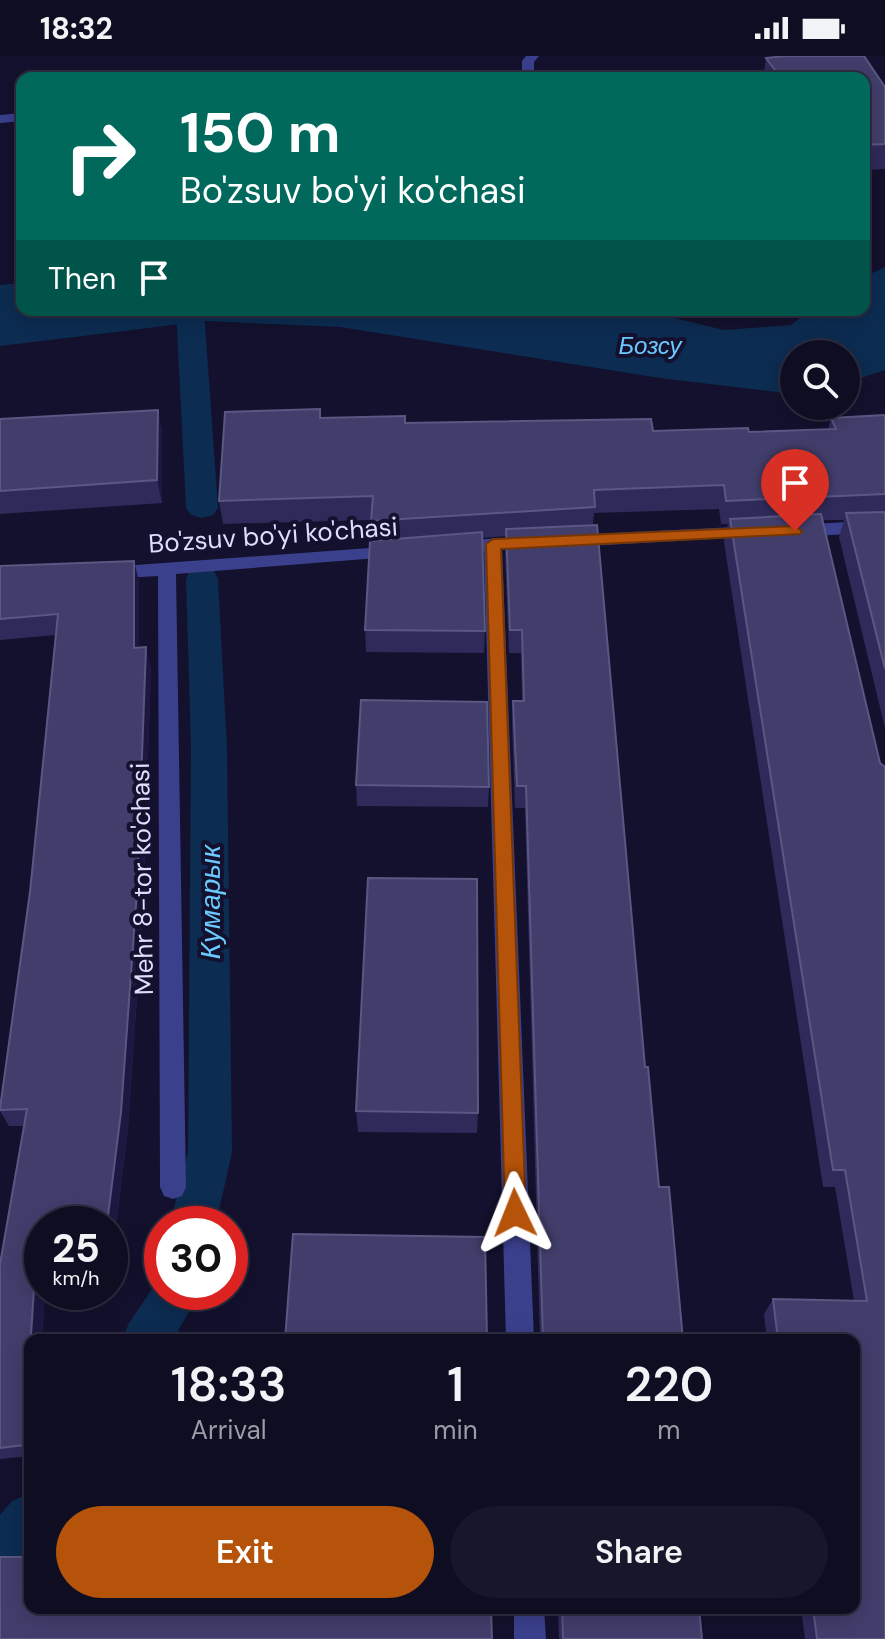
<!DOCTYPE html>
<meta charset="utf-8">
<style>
body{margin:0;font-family:"DM Sans",sans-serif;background:#17162a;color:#f1f3f6;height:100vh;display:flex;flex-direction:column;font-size:30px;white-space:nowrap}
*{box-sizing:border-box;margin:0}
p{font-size:26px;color:#9b9ca5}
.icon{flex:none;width:44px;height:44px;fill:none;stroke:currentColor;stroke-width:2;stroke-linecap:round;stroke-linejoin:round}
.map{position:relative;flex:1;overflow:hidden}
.panel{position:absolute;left:24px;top:1278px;width:836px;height:280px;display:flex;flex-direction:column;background:#0e0d22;border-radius:16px;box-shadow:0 4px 20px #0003,0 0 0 2px #2e2d40}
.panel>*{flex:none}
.banner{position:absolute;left:16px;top:16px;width:854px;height:244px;border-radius:16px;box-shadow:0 4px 20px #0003,0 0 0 2px #2e2d40;background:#00695c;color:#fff;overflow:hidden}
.controls{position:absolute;left:780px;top:284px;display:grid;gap:16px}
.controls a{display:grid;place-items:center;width:80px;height:80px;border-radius:50%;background:#0e0d22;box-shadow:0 4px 20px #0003,0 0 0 2px #2e2d40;font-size:40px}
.speed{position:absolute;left:24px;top:1150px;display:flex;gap:16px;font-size:40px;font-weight:700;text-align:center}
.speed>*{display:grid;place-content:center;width:104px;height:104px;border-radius:50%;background:#0e0d22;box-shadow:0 4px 20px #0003,0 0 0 2px #2e2d40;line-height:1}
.speed small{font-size:20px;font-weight:400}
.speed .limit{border:12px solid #d22;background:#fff;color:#111}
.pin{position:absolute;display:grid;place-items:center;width:68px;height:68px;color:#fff;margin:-82px -34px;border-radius:50% 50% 50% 0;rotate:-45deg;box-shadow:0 0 8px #0007}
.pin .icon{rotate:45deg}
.me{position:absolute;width:88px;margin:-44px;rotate:358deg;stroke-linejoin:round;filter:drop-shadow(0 0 6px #0008)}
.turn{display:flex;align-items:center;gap:28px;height:168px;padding:0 32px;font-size:36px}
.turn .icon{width:104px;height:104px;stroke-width:2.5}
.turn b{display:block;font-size:56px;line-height:68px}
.then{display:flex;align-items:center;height:76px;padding:0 32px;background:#0003;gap:16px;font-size:30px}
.eta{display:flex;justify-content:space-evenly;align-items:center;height:136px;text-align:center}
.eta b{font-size:48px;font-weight:600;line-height:56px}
.button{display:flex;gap:16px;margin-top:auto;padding:16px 32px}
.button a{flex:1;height:92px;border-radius:48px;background:#b45309;color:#fff;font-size:32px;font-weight:600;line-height:92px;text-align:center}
.button a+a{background:#17162a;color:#f1f3f6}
.status{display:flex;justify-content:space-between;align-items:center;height:56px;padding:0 40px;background:#0e0d22;direction:ltr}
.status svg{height:22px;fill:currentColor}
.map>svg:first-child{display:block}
</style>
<div class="status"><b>18:32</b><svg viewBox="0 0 49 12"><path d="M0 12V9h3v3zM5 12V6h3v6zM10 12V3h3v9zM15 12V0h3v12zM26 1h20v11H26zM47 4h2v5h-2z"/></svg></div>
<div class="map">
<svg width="885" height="1583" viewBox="0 0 885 1583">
<rect width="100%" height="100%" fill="#13112d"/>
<polygon fill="#0c2c51" points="885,211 885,314 846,327 846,298 794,298 794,338 660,322 340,271 206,265 0,290 0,229 20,227 22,254 583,254 653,257 724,274 791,269 809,254 864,254 864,221"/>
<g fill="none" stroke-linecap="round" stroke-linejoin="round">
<g fill="#0c2c51" fill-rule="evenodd">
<polygon points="176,254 204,254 218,452 213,459 202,462 191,459 186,452"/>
<polygon points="202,512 214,515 218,523 227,693 232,1096 216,1168 170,1168 188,1096 191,693 186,523 190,515"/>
<polygon points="162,1218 162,1236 200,1236 173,1284 122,1284 129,1267"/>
<path d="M 30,1437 C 30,1477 42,1508 0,1525 L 0,1459 L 12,1445 Z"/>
</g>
<g fill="#3b408d" fill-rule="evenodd">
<polygon points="526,0 539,0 534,6 534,22 522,22 522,5"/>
<polygon points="22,57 22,65 0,67 0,59"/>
<polygon points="885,464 885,476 794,481 785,475 794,469"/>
<polygon points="756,470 762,472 762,480 571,491 562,485 571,479"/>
<polygon points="536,480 543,482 543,490 502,494 534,1284 506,1284 484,495 455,497 446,491 455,485"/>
<polygon points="397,490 404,492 404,500 176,518 186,1131 182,1140 173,1143 164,1140 160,1131 158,520 108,523 99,517 108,511"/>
<polygon points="514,1552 544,1552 546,1583 514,1583"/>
</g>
</g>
<g fill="#2f2a5a">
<polygon points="785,0 864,0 885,31 885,113 864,114 864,22 763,22 766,2"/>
<polygon points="158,354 162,376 162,447 0,458 0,363"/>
<polygon points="885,359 885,672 839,481 844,464 823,464 880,707 885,1583 805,1583 801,1552 854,1552 854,1284 767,1284 764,1258 773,1243 854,1245 835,1131 823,1131 724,486 728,468 721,468 719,453 594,457 593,469 645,1011 659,1131 683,1284 540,1284 525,752 515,752 512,668 513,645 522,645 521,597 509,597 505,497 506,480 482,482 485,575 484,597 366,596 365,574 372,485 371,464 223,468 219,445 321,362 405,367 653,375 749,376 828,374 831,362"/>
<polygon points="134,505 139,526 139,592 151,612 143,853 128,1072 113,1197 110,1197 110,1168 42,1168 42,1236 45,1236 42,1284 30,1284 30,1400 0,1403 0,1208 24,1070 9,1070 0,1055 0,1052 30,836 55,579 0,584 0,510"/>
<polygon points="356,729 489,731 488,751 357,750"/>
<polygon points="356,1055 478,1057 477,1077 358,1076"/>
<polygon points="558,1552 699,1552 702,1583 559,1583"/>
</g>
<g fill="#1c1841">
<polygon points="158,354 162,376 162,447 157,424"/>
<polygon points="134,505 139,526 139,613 134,592"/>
<polygon points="146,591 151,612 143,853 128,1072 113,1197 110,1192 110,1168 107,1168"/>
<polygon points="37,1185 42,1192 42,1236 45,1236 42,1284 31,1284"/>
<polygon points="30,1299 30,1394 24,1389"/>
</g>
<g fill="#423e6c" stroke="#5a5783" stroke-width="2">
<polygon points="785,0 864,0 885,31 885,88 864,89 864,22 781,22 766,2"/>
<polygon points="320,353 320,362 405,360 405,367 651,363 653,375 748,372 749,376 836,373 831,362 885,359 885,438 726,445 724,429 594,434 595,451 371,465 373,440 219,445 225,356"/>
<polygon points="158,354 157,424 0,435 0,363"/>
<polygon points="885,456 885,613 846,457"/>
<polygon points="821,458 880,707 885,711 885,1583 817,1583 813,1552 854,1552 854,1284 778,1284 773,1243 867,1245 845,1114 833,1114 730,463"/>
<polygon points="597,469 645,1011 648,1011 659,1131 669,1131 683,1284 543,1284 526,730 517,730 513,645 524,645 522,574 510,574 506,473"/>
<polygon points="482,476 485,575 365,574 370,485"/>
<polygon points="134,505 134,592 146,591 137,834 121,1056 107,1168 42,1168 42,1185 37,1185 24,1389 0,1392 0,1208 27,1053 0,1054 0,1052 30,836 58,558 0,563 0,510"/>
<polygon points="361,644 487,646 489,731 356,729"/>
<polygon points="368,822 477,823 478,1057 356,1055"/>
<polygon points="293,1178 485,1181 487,1284 285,1284"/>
<polygon points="0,1501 30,1501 30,1552 491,1552 492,1583 0,1583"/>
<polygon points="562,1552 699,1552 702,1583 563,1583"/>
</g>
<polygon fill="#b45309" stroke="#753606" stroke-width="2" points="795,470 802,475 800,478 501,493 526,1157 523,1164 515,1167 508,1164 505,1157 486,488 493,483"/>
<g text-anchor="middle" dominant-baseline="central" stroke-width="8" stroke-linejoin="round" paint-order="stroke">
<g font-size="24" font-style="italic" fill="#6bc9ff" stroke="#13112d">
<text x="650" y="289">Бозсу</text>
</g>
<g font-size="26" fill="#deddff" stroke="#13112d">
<text transform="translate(273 479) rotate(-4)">Bo'zsuv bo'yi ko'chasi</text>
<text transform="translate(142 823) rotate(-91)">Mehr 8-tor ko'chasi</text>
</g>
<g font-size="28" font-style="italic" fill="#6bc9ff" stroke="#13112d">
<text transform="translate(210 846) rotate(-90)">Кумарык</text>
</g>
</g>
</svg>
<div class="controls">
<a><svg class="icon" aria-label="search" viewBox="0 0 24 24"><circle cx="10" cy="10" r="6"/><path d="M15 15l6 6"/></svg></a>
</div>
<div class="speed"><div>25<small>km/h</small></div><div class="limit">30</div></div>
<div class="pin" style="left:795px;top:475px;background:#d93025"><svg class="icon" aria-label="arrive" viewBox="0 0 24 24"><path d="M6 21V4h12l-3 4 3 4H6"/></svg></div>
<svg class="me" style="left:515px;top:1157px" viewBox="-20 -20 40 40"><path d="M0-17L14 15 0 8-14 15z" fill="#b45309" stroke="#fff" stroke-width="4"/></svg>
<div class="banner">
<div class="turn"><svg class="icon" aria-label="right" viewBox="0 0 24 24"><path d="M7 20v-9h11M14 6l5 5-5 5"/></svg><div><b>150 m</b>Bo'zsuv bo'yi ko'chasi</div></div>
<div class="then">Then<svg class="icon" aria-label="arrive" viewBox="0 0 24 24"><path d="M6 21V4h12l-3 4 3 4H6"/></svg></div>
</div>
<section class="panel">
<div class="eta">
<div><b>18:33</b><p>Arrival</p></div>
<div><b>1</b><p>min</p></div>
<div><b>220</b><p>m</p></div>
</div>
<div class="button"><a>Exit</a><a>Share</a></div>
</section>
</div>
